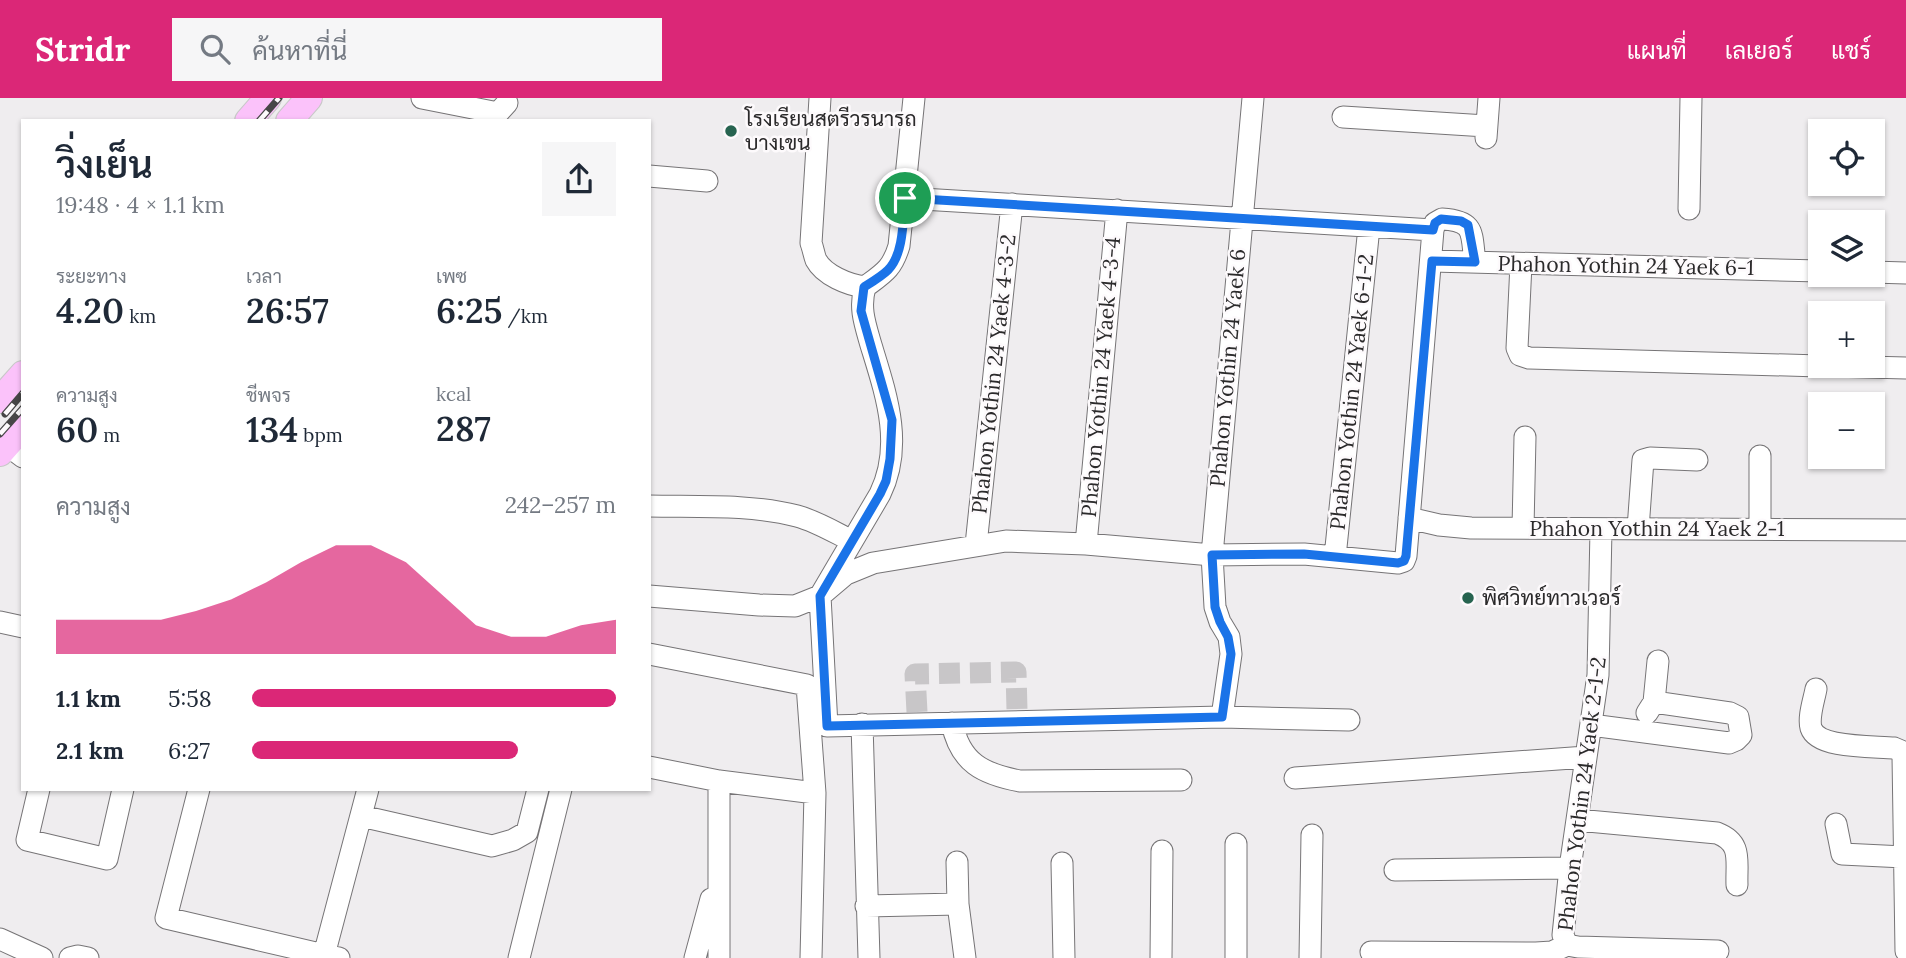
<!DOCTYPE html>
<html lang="th">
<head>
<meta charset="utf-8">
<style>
  body { margin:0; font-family:Lora,Sarabun,serif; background:#f6f6f7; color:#1f2937; height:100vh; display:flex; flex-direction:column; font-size:26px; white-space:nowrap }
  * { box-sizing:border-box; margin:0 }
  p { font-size:23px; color:#747a83 }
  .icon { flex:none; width:38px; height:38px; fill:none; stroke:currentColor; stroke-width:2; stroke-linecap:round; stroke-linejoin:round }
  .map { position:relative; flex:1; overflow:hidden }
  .sheet { position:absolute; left:21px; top:21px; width:630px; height:672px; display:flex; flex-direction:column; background:#fff; border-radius:0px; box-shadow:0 2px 5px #0004 }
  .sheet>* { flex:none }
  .tools { position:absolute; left:1808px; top:21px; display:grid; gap:14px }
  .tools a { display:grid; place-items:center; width:77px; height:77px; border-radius:0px; background:#fff; box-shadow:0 2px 5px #0004; font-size:35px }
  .pin { position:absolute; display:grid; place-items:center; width:60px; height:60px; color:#fff; margin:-30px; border:4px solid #fff; border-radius:50%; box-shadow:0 2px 7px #0007 }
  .round { display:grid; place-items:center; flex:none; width:74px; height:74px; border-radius:0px; background:#f6f6f7 }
  .overview { display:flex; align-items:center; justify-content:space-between; height:119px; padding:0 35px }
  h1 { font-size:38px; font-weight:600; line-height:52px }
  .metrics { display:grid; grid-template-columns:repeat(3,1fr); gap:10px; height:119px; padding:7px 35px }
  .metrics div { display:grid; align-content:center }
  .metrics b { font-size:35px; font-weight:600 }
  .metrics small { font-size:19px; font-weight:400 }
  .metrics p { font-size:19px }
  .chart { height:196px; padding:14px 35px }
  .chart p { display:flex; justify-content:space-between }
  .chart svg { width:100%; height:126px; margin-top:7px; fill:#db2777; opacity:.7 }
  ul { padding:0 35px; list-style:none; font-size:23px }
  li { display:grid; grid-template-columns:112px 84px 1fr; align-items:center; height:52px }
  li i { height:18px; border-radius:9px; background:#db2777 }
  header { display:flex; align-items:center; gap:42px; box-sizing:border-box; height:98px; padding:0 35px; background:#db2777; color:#fff }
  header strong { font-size:33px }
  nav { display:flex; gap:38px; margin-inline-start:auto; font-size:24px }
  .search { width:490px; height:63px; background:#f6f6f7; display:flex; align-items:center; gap:18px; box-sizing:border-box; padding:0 24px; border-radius:0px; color:#747a83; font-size:26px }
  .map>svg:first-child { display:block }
</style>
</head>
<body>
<header>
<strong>Stridr</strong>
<div class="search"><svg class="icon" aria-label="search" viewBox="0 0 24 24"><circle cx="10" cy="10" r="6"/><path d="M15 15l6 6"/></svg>ค้นหาที่นี่</div>
<nav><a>แผนที่</a><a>เลเยอร์</a><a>แชร์</a></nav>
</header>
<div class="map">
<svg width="1906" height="860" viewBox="0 0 1906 860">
  <rect width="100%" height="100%" fill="#efedef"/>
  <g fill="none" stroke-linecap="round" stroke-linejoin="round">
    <path stroke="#c8c6c8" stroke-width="21" stroke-dasharray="21 10" stroke-linecap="butt" d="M917 614 915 576 1016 574 1017 612"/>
    <g stroke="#767476" stroke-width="23">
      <path id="minor" d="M422 0 498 15 507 5
        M820 0 811 145C813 150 814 157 816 162 824 177 848 187 865 189
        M1343 19 1486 28
        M1486 40 1489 0
        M649 78 707 83
        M1689 111 1691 0
        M1433 132 1435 125 1442 121C1476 123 1471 135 1475 164
        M1432 163 1820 173
        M1521 166 1517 250 1520 257 1529 260 1820 268
        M1872 174 1906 175
        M865 189C859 210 865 226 871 247 886 296 904 347 880 396L820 498 827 628 1222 619 1349 622
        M865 189C884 175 892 171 899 148L914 0
        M1830 268 1906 270
        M7 347 23 359
        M649 408C698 409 750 406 797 418 816 423 834 434 852 443
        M1409 420 1439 427 1471 430 1906 432
        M1523 430 1525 339
        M1638 431 1643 362 1650 360 1697 362
        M1760 431V358
        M1086 446 1117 112
        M976 447 1012 106
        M1335 459 1369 129
        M649 498 759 507 795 508 820 498 846 476 873 465 1006 443 1086 446 1212 457 1304 456 1398 465 1404 463 1406 458 1433 132 905 100
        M0 524 23 529
        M649 556 807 587 815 695 811 860
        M1816 591C1814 602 1808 619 1811 630 1818 651 1874 648 1894 650L1901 653 1903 658 1906 853
        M1647 615 1654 604 1658 563
        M1222 619 1231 556 1229 539 1220 524 1215 509 1212 457 1253 0
        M952 625C960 665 983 676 1020 683L1181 682
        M862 626 869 860
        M1591 627 1729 645 1736 642 1741 637 1738 619 1730 615 1654 604
        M649 669 719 683 815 695
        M1295 680 1586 659
        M719 683V860
        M39 691 27 742 107 761 123 691
        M199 691 166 820 324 857
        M361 718 492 748 513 742 527 734 538 691
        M1577 722 1717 735C1743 745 1736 763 1737 787
        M1836 726 1842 756 1904 759
        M957 764 958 806 965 860
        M1062 765 1064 860
        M1395 772 1570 770
        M866 808 958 806
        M0 841 42 860
        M1567 847 1563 837 1570 770 1598 577 1601 431
        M1567 847 1578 849 1718 853
        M1371 854 1536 855 1552 854 1567 847
        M70 860 78 858 88 860
        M339 860 324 857 368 691
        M519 860 561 691
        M695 860 711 801
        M1161 860 1162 753
        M1236 860V746
        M1310 860 1312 737"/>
    </g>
    <g stroke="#c8c8c8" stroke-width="28">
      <path id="major" d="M248 23 268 0
        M289 23 309 0
        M0 302 23 276
        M0 355 23 329"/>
    </g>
    <use href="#minor" stroke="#fff" stroke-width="21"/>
    <use href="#major" stroke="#fbc2fa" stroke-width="26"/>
    <g stroke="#474647" stroke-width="7">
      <path id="rail" d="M259 23 279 0
        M5 316 23 295
        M0 336 23 310"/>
    </g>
    <use href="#rail" stroke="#fdfafc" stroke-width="4.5" stroke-dasharray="13" stroke-linecap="butt"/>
  </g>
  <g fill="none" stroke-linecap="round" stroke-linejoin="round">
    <g stroke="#fff" stroke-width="14">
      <path id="route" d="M905 100 1433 132 1435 125 1441 121 1461 123 1468 127 1475 164 1432 163 1406 458 1404 463 1398 465 1304 456 1212 457 1215 509 1220 524 1228 539 1231 556 1222 619 827 628 820 498 880 396 886 383 890 361 892 322 861 213 864 189C872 184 882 178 888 172 904 156 903 121 905 100Z"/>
    </g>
    <use href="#route" stroke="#1a73e8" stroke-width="9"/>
  </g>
  <g fill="#276450" stroke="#fdfafc" stroke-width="2.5">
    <circle cx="731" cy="33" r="7"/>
    <circle cx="1468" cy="500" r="7"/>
  </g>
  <g text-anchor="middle" stroke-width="5" stroke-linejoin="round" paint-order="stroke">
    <g font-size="21" fill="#2b2a2b" stroke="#fdfafc" text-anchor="start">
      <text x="745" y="28">โรงเรียนสตรีวรนารถ<tspan x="745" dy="24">บางเขน</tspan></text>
      <text x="1482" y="507">พิศวิทย์ทาวเวอร์</text>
    </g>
    <g font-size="21" fill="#2b2a2b" stroke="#fdfafc">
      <text transform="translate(1626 168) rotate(1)" y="7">Phahon Yothin 24 Yaek 6-1</text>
      <text transform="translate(1228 270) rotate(-85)" y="7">Phahon Yothin 24 Yaek 6</text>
      <text transform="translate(994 276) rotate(-84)" y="7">Phahon Yothin 24 Yaek 4-3-2</text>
      <text transform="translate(1101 279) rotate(-85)" y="7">Phahon Yothin 24 Yaek 4-3-4</text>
      <text transform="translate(1352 294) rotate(-84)" y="7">Phahon Yothin 24 Yaek 6-1-2</text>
      <text x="1657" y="438">Phahon Yothin 24 Yaek 2-1</text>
      <text transform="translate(1582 696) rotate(-83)" y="7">Phahon Yothin 24 Yaek 2-1-2</text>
    </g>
  </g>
</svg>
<div class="tools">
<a><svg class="icon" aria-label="locate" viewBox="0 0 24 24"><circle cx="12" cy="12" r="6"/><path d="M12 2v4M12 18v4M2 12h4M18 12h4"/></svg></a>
<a><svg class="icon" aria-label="layers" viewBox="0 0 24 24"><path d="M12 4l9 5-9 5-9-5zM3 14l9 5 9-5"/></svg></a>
<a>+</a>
<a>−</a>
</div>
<div class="pin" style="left:905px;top:100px;background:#1e9e55"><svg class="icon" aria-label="arrive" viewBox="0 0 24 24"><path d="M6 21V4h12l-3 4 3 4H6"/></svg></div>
<section class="sheet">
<div class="overview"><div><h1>วิ่งเย็น</h1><p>19:48 · 4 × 1.1 km</p></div><a class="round"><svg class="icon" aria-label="share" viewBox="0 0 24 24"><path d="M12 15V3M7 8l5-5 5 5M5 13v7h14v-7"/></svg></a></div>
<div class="metrics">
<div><p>ระยะทาง</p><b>4.20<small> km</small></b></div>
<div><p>เวลา</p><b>26:57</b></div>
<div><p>เพซ</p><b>6:25<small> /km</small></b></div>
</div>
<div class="metrics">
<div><p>ความสูง</p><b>60<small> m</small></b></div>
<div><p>ชีพจร</p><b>134<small> bpm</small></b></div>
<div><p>kcal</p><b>287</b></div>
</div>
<div class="chart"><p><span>ความสูง</span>242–257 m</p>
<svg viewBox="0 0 160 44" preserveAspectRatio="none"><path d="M0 44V32L10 32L20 32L30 32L40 29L50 25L60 19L70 12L80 6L90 6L100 12L110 23L120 34L130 38L140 38L150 34L160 32V44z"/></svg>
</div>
<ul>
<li><b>1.1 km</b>5:58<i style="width:100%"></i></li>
<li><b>2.1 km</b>6:27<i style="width:73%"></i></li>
</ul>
</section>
</div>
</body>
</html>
